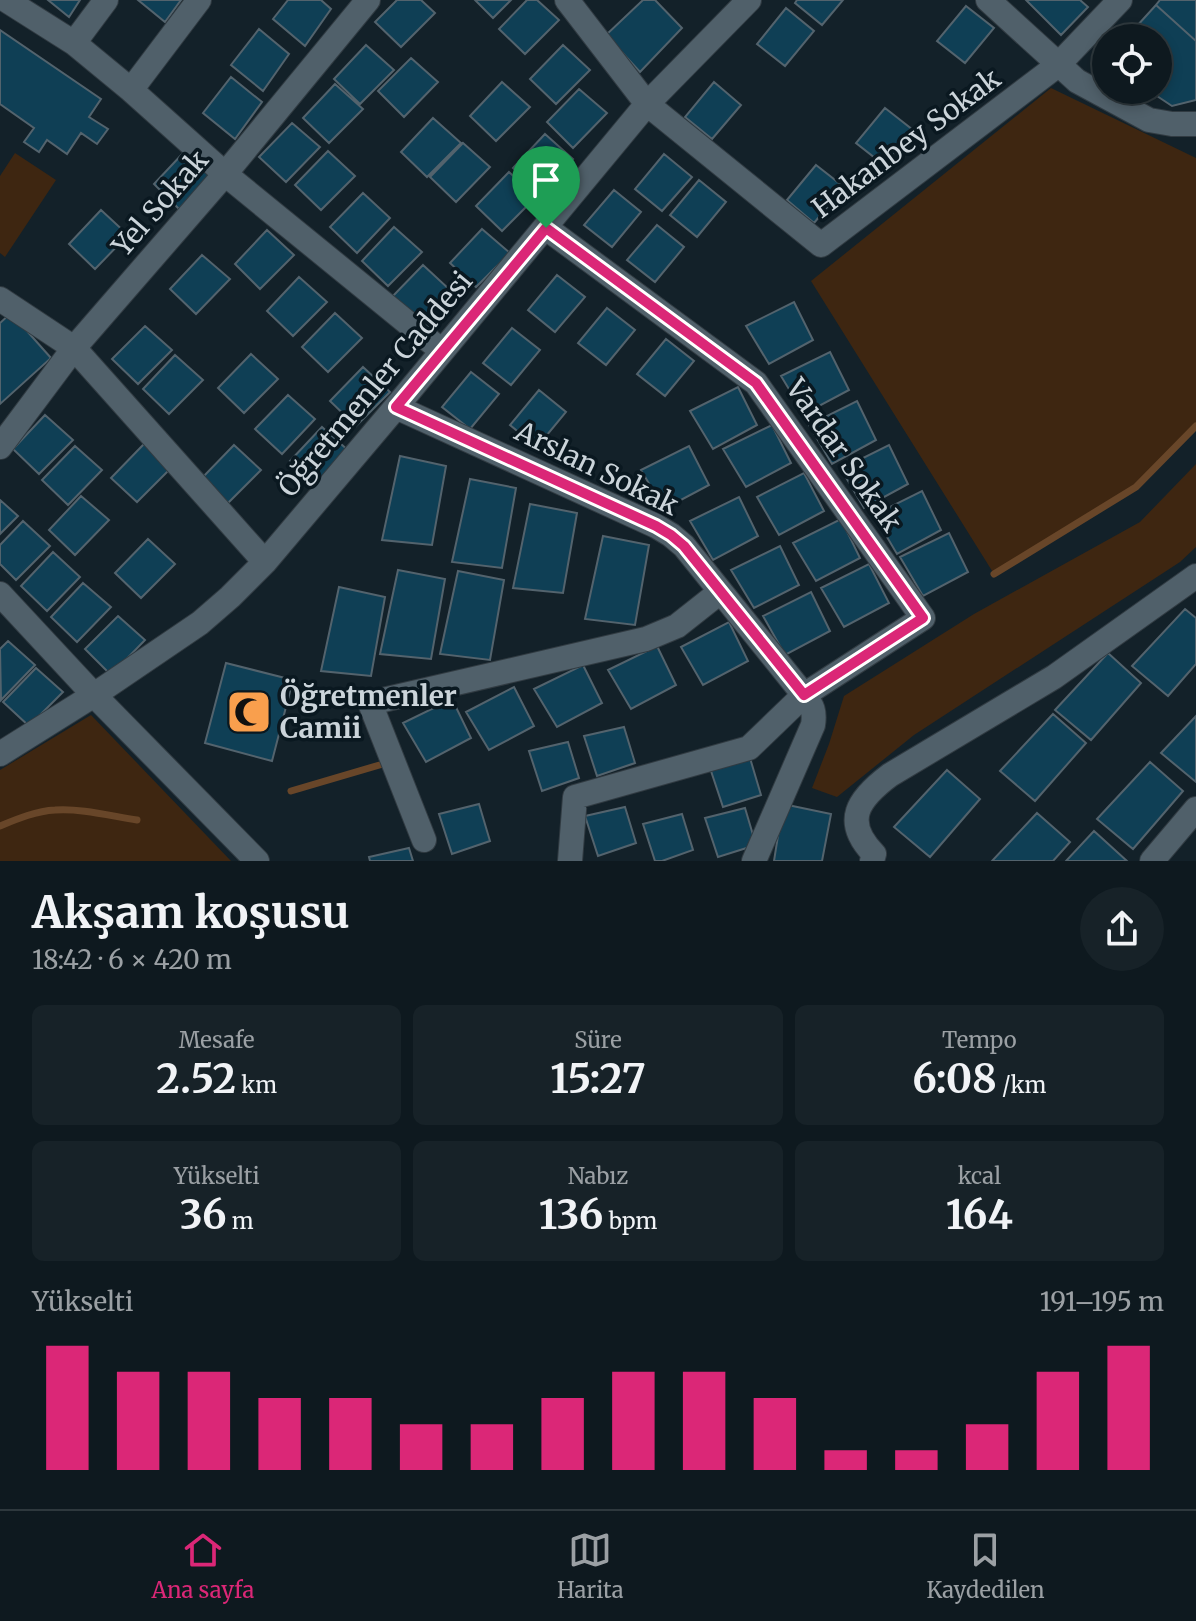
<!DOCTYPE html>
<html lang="tr">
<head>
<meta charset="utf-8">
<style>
  body { margin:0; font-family:Merriweather,serif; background:#172228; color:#f1f3f6; height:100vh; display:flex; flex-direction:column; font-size:30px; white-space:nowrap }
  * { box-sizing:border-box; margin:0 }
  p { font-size:26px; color:#9ba0a4 }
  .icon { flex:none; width:44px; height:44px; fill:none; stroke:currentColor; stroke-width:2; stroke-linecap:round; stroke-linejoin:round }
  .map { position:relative; height:861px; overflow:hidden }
  .sheet { display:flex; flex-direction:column; background:#0e191f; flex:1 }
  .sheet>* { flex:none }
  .tools { position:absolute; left:1092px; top:24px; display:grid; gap:16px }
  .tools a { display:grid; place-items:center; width:80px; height:80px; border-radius:50%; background:#0e191f; box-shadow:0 4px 12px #0003,0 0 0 2px #2e383d; font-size:40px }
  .pin { position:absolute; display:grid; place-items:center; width:68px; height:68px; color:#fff; margin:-82px -34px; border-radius:50% 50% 50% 0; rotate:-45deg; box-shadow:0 0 8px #0007 }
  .pin .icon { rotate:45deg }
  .round { display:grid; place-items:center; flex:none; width:84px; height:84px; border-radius:42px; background:#172228 }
  .summary { display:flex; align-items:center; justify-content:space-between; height:136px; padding:0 32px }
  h1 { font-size:44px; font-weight:700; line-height:60px }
  .metrics { display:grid; grid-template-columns:repeat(3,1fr); gap:12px; height:136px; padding:8px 32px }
  .metrics div { display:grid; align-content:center; border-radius:12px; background:#172228; text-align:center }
  .metrics b { font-size:40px; font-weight:700 }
  .metrics small { font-size:22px; font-weight:400 }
  .metrics p { font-size:22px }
  .chart { height:224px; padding:16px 32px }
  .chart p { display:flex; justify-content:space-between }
  .chart svg { width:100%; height:144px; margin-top:8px; stroke:#db2777; stroke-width:6 }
  .dock { display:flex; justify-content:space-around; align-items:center; height:112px; border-top:2px solid #2e383d; background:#0e191f; font-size:22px; color:#9ba0a4 }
  .dock a { display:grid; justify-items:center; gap:4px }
  .dock .active { color:#db2777 }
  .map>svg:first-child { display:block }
</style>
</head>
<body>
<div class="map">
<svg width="1196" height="861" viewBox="0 0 1196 861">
  <rect width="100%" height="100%" fill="#132129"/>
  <path fill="#3e2611" d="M1051 88 1196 158V426L1136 487 994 574 811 281Z
    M15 153 56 180 5 257 0 253V176Z
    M1196 464V547L1180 562 914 735 837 797 812 788 829 744 844 696 974 614 1140 522Z
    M91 715 231 861H0V770Z"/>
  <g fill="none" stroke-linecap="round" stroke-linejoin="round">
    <path stroke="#684629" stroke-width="7" d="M994 574 1136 487 1196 426
      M291 791 383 764
      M0 826C17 819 36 811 55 810 80 808 111 816 137 820"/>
  </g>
  <path fill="#0f3f55" stroke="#53636d" stroke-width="2" d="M48 0H80L69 17Z
    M138 0H181L165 22Z
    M288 0H321L331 9 305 46 273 19Z
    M397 0H421L435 13 401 47 375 22Z
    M475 0H511L493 18Z
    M527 0H537L559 20 525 54 499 29Z
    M643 0H655L682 28 640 72 606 35Z
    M797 0H843L822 25 795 3Z
    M1026 0H1080L1088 7 1061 35Z
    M1160 0H1196V41L1156 5Z
    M1156 5 1196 41V100L1172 106 1148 90H1158V38H1126Z
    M966 6 994 28 965 63 937 41Z
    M786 8 814 31 785 66 757 44Z
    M259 29 289 54 263 91 231 65Z
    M0 30 101 99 89 117 108 129 97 144 81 133 67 154 47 140 39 152 24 142 34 128 0 104Z
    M366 45 394 70 360 104 334 79Z
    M563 45 590 70 556 104 530 79Z
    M411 58 438 82 404 117 378 91Z
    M231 77 262 102 235 139 203 113Z
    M502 82 530 107 496 141 470 116Z
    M714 82 741 105 712 139 685 117Z
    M335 84 363 109 329 143 303 118Z
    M579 89 607 113 573 148 547 122Z
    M885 108 913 130 884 165 856 143Z
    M433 118 461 143 427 177 401 152Z
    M292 123 320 147 286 182 259 157Z
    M545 134 573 159 539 193 513 168Z
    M463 143 490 167 456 202 430 177Z
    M186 150 213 175 179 209 154 184Z
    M328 151 355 176 321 210 295 185Z
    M664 154 692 177 662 211 635 189Z
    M816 165 844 187 814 223 787 200Z
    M509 172 536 197 502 231 476 206Z
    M699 180 726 202 697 237 670 215Z
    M614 190 641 212 612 247 584 225Z
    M363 193 390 218 357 253 330 227Z
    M101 210 128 235 95 269 69 244Z
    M657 225 684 247 655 282 627 260Z
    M394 227 422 252 388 286 362 261Z
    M482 229 510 253 476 287 450 263Z
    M267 230 294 255 260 289 235 264Z
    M202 255 230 279 196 314 170 289Z
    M423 265 450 290 416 324 390 299Z
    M557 275 585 297 555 332 528 310Z
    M299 277 327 302 293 336 267 311Z
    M794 302 813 340 769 364 746 326Z
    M607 308 635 330 606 365 578 343Z
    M11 313 51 358 0 404V323Z
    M335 313 362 338 328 372 302 347Z
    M145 326 172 350 138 384 112 359Z
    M512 328 540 350 511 385 483 363Z
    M666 339 694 361 665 396 637 374Z
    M830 352 849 390 804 414 781 376Z
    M251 354 278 379 244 413 218 388Z
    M175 355 203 380 169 414 143 389Z
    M363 367 390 392 356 426 330 401Z
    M471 372 499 394 470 429 442 407Z
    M738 387 757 425 713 449 690 411Z
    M539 390 566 412 537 447 510 425Z
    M288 395 315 419 282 454 255 429Z
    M857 401 876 440 832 464 809 425Z
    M45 415 73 440 39 474 13 449Z
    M772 425 791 463 746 487 723 449Z
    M322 427 350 452 316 486 290 461Z
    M144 444 171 468 137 502 111 478Z
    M234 445 261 470 227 504 201 479Z
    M889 445 908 484 864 508 841 469Z
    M75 446 102 470 68 505 42 480Z
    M689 446 709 485 664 509 641 470Z
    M400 456 446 466 432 545 382 540Z
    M804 473 824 511 779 535 757 497Z
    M470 479 516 488 502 568 452 562Z
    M922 491 941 530 897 554 874 515Z
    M81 496 109 520 75 555 49 530Z
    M739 497 758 536 713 560 690 521Z
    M0 500 18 516 0 534Z
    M530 504 577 513 563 593 513 588Z
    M841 519 860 558 816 581 793 543Z
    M23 521 50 546 16 580 0 564V545Z
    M949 533 968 572 923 596 900 557Z
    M603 536 649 545 635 625 585 619Z
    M148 539 175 564 141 598 115 573Z
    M780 546 799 585 754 608 731 570Z
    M53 552 80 577 47 611 21 586Z
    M869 564 889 603 844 627 821 588Z
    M398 570 445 579 431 659 380 654Z
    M458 571 504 580 490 660 440 654Z
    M83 583 111 607 77 642 51 617Z
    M339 587 385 597 371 676 321 671Z
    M811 592 830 631 785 655 763 616Z
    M1185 609 1196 618V664L1168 696 1132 666Z
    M118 616 145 640 111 675 85 649Z
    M729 622 748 661 703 685 681 647Z
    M8 641 35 665 1 700 0 649Z
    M657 646 676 685 631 709 608 670Z
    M1108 653 1141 683 1091 740 1055 710Z
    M226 663 293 680 272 761 205 743Z
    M583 665 602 703 557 727 534 689Z
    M36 668 63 692 29 726 3 702Z
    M514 687 534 726 489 750 466 712Z
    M452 699 471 738 426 762 403 723Z
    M1053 714 1086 743 1035 801 1000 771Z
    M1196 716V782L1161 753Z
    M624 727 635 763 597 776 584 736Z
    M568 742 579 778 542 791 529 751Z
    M750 758 761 795 723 807 710 768Z
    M1150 762 1183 791 1133 849 1097 819Z
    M947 770 980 799 930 857 894 827Z
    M479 804 490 841 452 854 439 814Z
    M783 804 831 814 822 861H774Z
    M625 807 636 843 598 856 585 816Z
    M745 808 756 845 718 857 705 818Z
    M1037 813 1070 842 1053 861H992Z
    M682 814 693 850 662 861H655L643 824Z
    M1094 831 1127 861H1066Z
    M409 848 413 861H370L369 857Z"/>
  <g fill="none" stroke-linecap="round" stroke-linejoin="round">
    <g stroke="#313b42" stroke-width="26">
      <path id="minor" d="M6 0 74 43 131 90 225 174 442 351
        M567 0 647 104 821 245 1058 65 1120 0
        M988 0 1077 81 1149 120 1172 124H1196
        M74 43 106 0
        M131 90 199 0
        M0 299 74 348 265 562
        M396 407 656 526 671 535 684 546 804 695 923 618 756 383 546 228
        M0 447 74 348 225 174 368 0
        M0 594 94 695 257 861
        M0 754 94 695 200 623 230 597 265 562 396 407 647 104 749 0
        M424 840 370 703 646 639 677 626 720 592
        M570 861 575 797 749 748 804 695C813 706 815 712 813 725L754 861
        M872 861 874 854C842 821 858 799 890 775L1054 677 1196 576
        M1152 861 1196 809"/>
    </g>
    <use href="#minor" stroke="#50606a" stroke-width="24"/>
  </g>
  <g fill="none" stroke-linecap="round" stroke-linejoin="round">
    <g stroke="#fff" stroke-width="16">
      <path id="route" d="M546 228 756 383 923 618 804 695 684 546 671 535 656 526 396 407Z"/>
    </g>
    <use href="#route" stroke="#db2777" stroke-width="10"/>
  </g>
  <defs>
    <g id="mosque-square" transform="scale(2.3)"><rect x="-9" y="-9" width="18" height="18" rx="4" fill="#f99f4d" stroke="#0a1820"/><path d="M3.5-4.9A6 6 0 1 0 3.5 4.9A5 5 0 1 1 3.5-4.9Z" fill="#111"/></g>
  </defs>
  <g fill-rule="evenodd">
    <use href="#mosque-square" x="249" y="712"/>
  </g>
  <g text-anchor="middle" stroke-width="7" stroke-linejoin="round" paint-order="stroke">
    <g font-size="28" fill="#cbd4da" stroke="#0a1820">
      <text transform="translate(906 143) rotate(-37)" y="10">Hakanbey Sokak</text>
      <text transform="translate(160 203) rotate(-49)" y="10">Yel Sokak</text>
      <text transform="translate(375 384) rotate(-50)" y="10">Öğretmenler Caddesi</text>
      <text transform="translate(844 455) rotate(55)" y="10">Vardar Sokak</text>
      <text transform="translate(597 468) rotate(26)" y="10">Arslan Sokak</text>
    </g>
    <g font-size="28" font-weight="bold" fill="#cbd4da" stroke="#0a1820" text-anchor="start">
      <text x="280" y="706">Öğretmenler<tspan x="280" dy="32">Camii</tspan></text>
    </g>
  </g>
</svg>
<div class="tools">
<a><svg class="icon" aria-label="locate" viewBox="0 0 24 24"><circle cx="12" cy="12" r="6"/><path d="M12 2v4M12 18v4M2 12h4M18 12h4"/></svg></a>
</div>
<div class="pin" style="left:546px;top:228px;background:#1e9e55"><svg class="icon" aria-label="arrive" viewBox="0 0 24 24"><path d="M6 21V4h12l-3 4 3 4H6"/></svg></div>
</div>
<section class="sheet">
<div class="summary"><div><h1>Akşam koşusu</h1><p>18:42 · 6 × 420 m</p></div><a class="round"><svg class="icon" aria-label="share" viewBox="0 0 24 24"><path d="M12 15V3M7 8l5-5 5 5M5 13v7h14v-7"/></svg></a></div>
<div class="metrics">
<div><p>Mesafe</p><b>2.52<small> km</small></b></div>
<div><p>Süre</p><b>15:27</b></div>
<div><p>Tempo</p><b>6:08<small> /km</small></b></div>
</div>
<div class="metrics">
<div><p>Yükselti</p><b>36<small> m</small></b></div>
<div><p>Nabız</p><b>136<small> bpm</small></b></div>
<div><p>kcal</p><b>164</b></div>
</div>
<div class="chart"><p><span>Yükselti</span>191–195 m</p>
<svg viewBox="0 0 160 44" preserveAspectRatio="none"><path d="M5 44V6M15 44V14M25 44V14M35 44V22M45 44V22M55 44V30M65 44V30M75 44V22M85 44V14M95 44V14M105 44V22M115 44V38M125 44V38M135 44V30M145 44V14M155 44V6"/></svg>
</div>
</section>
<nav class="dock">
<a class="active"><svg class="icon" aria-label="home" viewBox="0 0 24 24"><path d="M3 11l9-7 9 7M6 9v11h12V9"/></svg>Ana sayfa</a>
<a><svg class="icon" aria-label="map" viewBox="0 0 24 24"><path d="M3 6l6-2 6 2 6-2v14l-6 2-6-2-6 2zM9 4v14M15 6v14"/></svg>Harita</a>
<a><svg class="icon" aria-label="saved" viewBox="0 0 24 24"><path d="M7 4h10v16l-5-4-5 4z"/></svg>Kaydedilen</a>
</nav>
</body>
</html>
